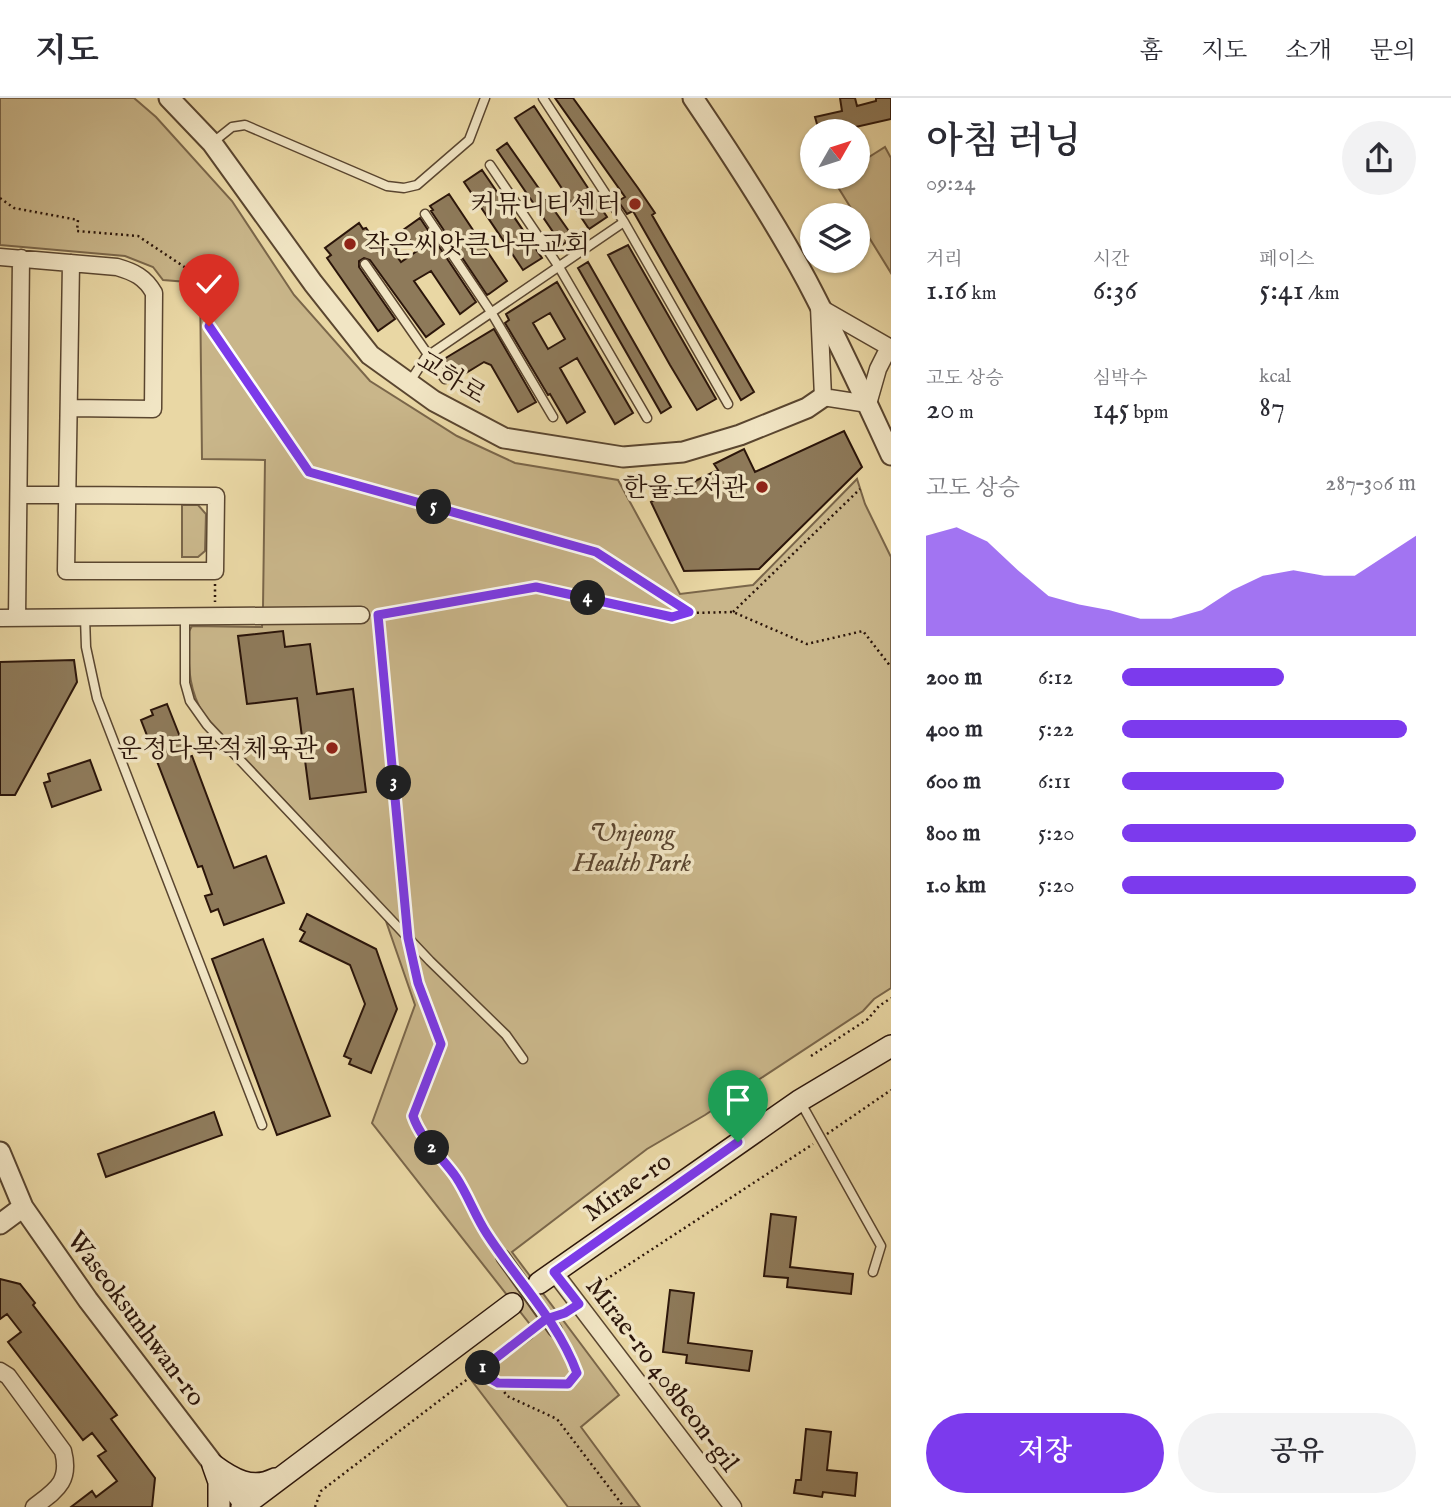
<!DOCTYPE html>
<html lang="ko">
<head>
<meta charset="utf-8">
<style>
  body { margin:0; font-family:"IM FELL English","Noto Serif KR",serif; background:#f2f2f3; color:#2b2b33; height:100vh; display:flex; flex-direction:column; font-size:26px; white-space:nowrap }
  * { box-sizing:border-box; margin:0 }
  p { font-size:23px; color:#7c7c81 }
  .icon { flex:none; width:38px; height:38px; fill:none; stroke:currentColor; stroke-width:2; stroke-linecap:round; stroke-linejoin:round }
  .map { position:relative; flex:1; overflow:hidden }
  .sheet { display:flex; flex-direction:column; background:#fff; width:560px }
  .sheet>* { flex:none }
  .needle { width:46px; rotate:51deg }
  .tools { position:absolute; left:800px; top:21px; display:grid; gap:14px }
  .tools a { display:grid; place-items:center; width:70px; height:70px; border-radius:50%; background:#fff; box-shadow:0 2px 5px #0004; font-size:35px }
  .pin { position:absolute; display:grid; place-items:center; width:60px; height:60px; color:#fff; margin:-72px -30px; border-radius:50% 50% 50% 0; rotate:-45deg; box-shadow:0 0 7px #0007 }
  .pin .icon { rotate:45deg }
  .km { position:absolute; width:35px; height:35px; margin:-18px; border-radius:50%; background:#222; color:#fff; font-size:19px; line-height:35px; text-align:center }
  .round { display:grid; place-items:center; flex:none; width:74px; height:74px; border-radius:37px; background:#f2f2f3 }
  .head { display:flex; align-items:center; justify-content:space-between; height:119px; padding:0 35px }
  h1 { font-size:38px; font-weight:600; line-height:52px }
  .stats { display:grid; grid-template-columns:repeat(3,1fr); gap:10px; height:119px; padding:7px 35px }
  .stats div { display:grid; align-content:center }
  .stats b { font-size:30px; font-weight:600 }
  .stats small { font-size:19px; font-weight:400 }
  .stats p { font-size:19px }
  .chart { height:196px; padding:14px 35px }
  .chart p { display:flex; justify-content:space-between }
  .chart svg { width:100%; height:126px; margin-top:7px; fill:#7c3aed; opacity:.7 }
  .action { display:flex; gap:14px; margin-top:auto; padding:14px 35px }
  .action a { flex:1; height:80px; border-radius:42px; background:#7c3aed; color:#fff; font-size:28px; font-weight:600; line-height:80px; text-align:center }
  .action a+a { background:#f2f2f3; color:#2b2b33 }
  ul { padding:0 35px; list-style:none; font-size:23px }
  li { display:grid; grid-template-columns:112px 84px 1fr; align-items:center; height:52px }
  li i { height:18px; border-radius:9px; background:#7c3aed }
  header { display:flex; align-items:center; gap:42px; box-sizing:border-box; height:98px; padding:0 35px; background:#fff; border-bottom:2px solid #e1e1e2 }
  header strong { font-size:33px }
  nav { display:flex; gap:38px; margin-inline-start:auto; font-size:24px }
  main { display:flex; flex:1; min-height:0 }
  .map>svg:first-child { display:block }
</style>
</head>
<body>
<header>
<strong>지도</strong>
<nav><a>홈</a><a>지도</a><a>소개</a><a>문의</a></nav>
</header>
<main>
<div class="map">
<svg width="891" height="1409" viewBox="0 0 891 1409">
  <rect width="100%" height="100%" fill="#e9d7a4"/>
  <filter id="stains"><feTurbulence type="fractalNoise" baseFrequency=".00286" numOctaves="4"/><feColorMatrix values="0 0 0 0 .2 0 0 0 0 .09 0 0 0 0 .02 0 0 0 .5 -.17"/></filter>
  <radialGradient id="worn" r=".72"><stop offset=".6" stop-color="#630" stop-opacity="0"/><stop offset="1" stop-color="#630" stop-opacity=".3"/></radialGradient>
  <path fill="#c9b68a" stroke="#7a664a" stroke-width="2" d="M0 0H134L156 19 232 103 294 197 370 283 457 338 515 365 618 382 680 496 753 487 857 381 865 406 891 459V890L874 901 863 913 705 1017 647 1051 512 1154 619 1297 581 1329 640 1409H568L472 1283 532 1240 536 1234 372 1025 415 907 379 803 204 617C187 590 189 565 188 535L192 528 262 529 263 509 265 362 202 361 200 185 163 182 153 169 125 158 0 147Z
    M885 49 891 60V175L833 81 858 79V66Z
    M182 407H198L206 416 205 453 198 459H182Z"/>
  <path fill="#8e7a5a" stroke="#2b150a" stroke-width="2" fill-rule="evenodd" d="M555 0H573L638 90 655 115 652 117 754 294 741 302 633 113 627 116 618 103 625 99Z
    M840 0H855L857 8 876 3V0H891V21L838 33H819L815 19 842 13Z
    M534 8 607 119 589 131 515 20Z
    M507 45 573 139 562 147 497 52Z
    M482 72 542 160 523 172 464 84Z
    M449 96 507 183 489 196 487 197 431 113 433 112 430 108Z
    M420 120 476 204 460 216 431 173 414 183 444 226 426 239 370 162 364 160 359 163V169L395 221 378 233 327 160 331 157 325 150 359 125 363 131 366 130 379 148 386 143 401 164 417 153 403 132Z
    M628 147 716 301 697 312 670 267 608 157Z
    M588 164 671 309 661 315 578 170Z
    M557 184 633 315 615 326 577 260 560 270 585 314 567 325 550 296 548 297 505 225 509 222 506 216ZM550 215 565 241 548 251 533 225Z
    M494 231 536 304 518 314 491 267 484 264 456 281 444 261Z
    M844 333 862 369 759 471 684 473 651 404 718 372 714 366 744 351 755 374Z
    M283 533 285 549 310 546 317 596 353 591 366 694 310 701 297 600 247 606 238 538Z
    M74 562 77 584 15 697H0V564Z
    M167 606 188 659 192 658 234 770 266 758 284 805 224 827 218 811 211 814 205 798 212 796 202 768 198 769 141 622 153 617 151 612Z
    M90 662 101 692 52 709 44 685 50 683 48 676Z
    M307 816 376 851 397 911 371 975 349 966 351 961 344 958 365 906 350 867 300 843 305 834 300 831Z
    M263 841 330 1018 277 1037 212 861Z
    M214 1014 222 1037 106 1079 98 1056Z
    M771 1116 796 1119 790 1169 853 1176 851 1196 787 1189 788 1180 764 1178Z
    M0 1181 20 1186 35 1205 33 1207 117 1317 111 1321 155 1380 152 1409H71L92 1393 96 1399 117 1383 98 1358 106 1353 92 1335 83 1342 8 1244 21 1234 7 1216 0 1221Z
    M670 1192 694 1195 688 1245 752 1253 749 1273 686 1265 687 1257 663 1254Z
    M806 1331 831 1334 827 1372 857 1375 855 1398 823 1394 822 1399 794 1395 796 1382H801Z"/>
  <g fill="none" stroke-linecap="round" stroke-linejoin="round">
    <g stroke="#5a4630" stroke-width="11">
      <path id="service" d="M543 0 624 124 728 306
        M212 45 232 29 245 27 387 88 404 90 417 87 469 42 485 0
        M490 67 559 169 647 320
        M425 116 491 214 553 319
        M365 166 445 281
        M409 285 426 259 624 124
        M185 518V585L190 603 207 627 430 863 506 937 523 961
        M85 519 86 549 97 600 262 1027
        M801 1005 881 1148 873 1174"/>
    </g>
    <g stroke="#5a4630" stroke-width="16">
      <path id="pedestrian" d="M503 1159 555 1232"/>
    </g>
    <g stroke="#5a4630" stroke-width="19">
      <path id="minor" d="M0 159 117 169C134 174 145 179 154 195L153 311 69 310
        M819 209 889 249 878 271 868 306 823 299Z
        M19 397H67L216 398 215 473H66L71 165
        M0 520 361 517
        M17 520 21 160
        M554 1174 733 1409
        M0 1273 8 1278 63 1353C71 1384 56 1392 34 1409"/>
    </g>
    <g stroke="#5a4630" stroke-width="23">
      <path id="tertiary" d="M169 0 212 45 313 185 370 257 434 303 504 340 623 359 683 354 740 337 807 310 823 299
        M693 0C733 59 773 120 807 183 837 240 864 298 891 357
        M0 1054 23 1109 88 1202 246 1409
        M0 1126 23 1109"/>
    </g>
    <g stroke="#2b150a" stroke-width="24">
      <path id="secondary" d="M539 1185 799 1003 891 948
        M213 1367C232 1381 252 1393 275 1381
        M213 1367 219 1384V1409
        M242 1409 512 1206"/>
    </g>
    <path stroke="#2b150a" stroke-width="2.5" stroke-dasharray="2 3.5" stroke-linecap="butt" d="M0 100 14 110 78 122 77 133 138 138 210 186 209 228 309 374 596 454 689 515
      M215 486V504
      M733 514 860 391
      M407 823 378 517 536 489 672 519 689 515 733 514 807 546 863 533 891 569
      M412 861 418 885 441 946 413 1019C421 1043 443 1059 456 1080 471 1103 481 1128 497 1150
      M811 958 868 921 879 908 891 900
      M827 1036 891 992
      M590 1197 602 1184 813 1046
      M479 1274 498 1285 507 1298 557 1321 624 1409
      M498 1285 568 1286 577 1275 571 1258 560 1241
      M315 1409 321 1393 537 1228"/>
    <use href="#service" stroke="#f1e5c4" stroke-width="8"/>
    <use href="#pedestrian" stroke="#f1e5c4" stroke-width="12"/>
    <use href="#minor" stroke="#f1e5c4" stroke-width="16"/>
    <use href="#tertiary" stroke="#f1e5c4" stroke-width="19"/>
    <use href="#secondary" stroke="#f1e5c4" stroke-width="21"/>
  </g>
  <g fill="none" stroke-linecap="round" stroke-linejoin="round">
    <g stroke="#fff" stroke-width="14">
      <path id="route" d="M209 228 309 374 596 454 689 514 672 519 536 489 378 517 408 840 418 885 441 946 413 1018C421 1042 442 1059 456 1079 468 1097 475 1118 487 1136 516 1181 558 1223 577 1275L568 1286 498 1285 478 1274 546 1221 565 1215 579 1206 554 1174 738 1044"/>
    </g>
    <use href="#route" stroke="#7c3aed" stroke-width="9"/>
  </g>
  <g fill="#8f2418" stroke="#f1e5c4" stroke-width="2.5">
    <circle cx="635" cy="106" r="7"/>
    <circle cx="350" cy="146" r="7"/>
    <circle cx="762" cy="389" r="7"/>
    <circle cx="332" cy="650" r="7"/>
  </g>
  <g text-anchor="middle" stroke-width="7" stroke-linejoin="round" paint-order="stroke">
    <g font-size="26" fill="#2b150a" stroke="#f1e5c4" text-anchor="end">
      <text x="621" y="115">커뮤니티센터</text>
      <text x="364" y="155" text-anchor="start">작은씨앗큰나무교회</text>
      <text x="748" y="398">한울도서관</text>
      <text x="318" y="659">운정다목적체육관</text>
    </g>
    <g font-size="26" fill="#2b150a" stroke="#f1e5c4">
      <text transform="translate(452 279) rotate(32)" y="9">교하로</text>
      <text transform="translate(627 1088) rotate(-35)" y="9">Mirae-ro</text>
      <text transform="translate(137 1220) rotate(53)" y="9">Waseoksunhwan-ro</text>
      <text transform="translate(663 1276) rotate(53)" y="9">Mirae-ro 408beon-gil</text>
    </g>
    <g font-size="26" font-style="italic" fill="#5a4530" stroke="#f1e5c4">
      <text x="632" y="743">Unjeong<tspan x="632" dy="30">Health Park</tspan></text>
    </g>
  </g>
  <rect width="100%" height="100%" filter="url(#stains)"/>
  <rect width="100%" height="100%" fill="url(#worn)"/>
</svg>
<div class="tools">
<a><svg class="needle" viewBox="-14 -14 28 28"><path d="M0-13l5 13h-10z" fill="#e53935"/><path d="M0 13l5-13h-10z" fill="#7c7c81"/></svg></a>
<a><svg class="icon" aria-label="layers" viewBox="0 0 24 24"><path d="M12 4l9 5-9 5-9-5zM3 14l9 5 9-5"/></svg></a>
</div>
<div class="pin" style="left:738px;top:1044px;background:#1e9e55"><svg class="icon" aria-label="arrive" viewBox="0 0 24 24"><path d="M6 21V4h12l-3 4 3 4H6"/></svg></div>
<div class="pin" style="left:209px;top:228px;background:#d93025"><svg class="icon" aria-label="check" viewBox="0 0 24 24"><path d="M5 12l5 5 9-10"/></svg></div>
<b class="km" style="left:483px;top:1270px">1</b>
<b class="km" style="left:432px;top:1050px">2</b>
<b class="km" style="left:394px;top:685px">3</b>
<b class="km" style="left:588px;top:500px">4</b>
<b class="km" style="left:434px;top:409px">5</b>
</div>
<section class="sheet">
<div class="head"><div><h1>아침 러닝</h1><p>09:24</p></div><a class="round"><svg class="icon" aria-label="share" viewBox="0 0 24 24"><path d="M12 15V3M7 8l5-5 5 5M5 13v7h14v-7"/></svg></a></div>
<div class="stats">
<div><p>거리</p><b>1.16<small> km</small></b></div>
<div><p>시간</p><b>6:36</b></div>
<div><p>페이스</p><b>5:41<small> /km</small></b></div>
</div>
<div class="stats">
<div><p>고도 상승</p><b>20<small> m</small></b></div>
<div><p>심박수</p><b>145<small> bpm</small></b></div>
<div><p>kcal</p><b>87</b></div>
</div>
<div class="chart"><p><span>고도 상승</span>287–306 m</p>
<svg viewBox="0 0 160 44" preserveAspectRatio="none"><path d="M0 44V9L10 6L20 11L30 21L40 30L50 33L60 35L70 38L80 38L90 35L100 28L110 23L120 21L130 23L140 23L150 16L160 9V44z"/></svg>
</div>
<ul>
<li><b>200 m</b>6:12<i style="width:55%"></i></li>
<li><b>400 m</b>5:22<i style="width:97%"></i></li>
<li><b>600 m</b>6:11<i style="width:55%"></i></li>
<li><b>800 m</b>5:20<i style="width:100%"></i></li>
<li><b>1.0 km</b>5:20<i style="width:100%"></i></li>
</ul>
<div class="action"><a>저장</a><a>공유</a></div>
</section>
</main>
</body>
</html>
